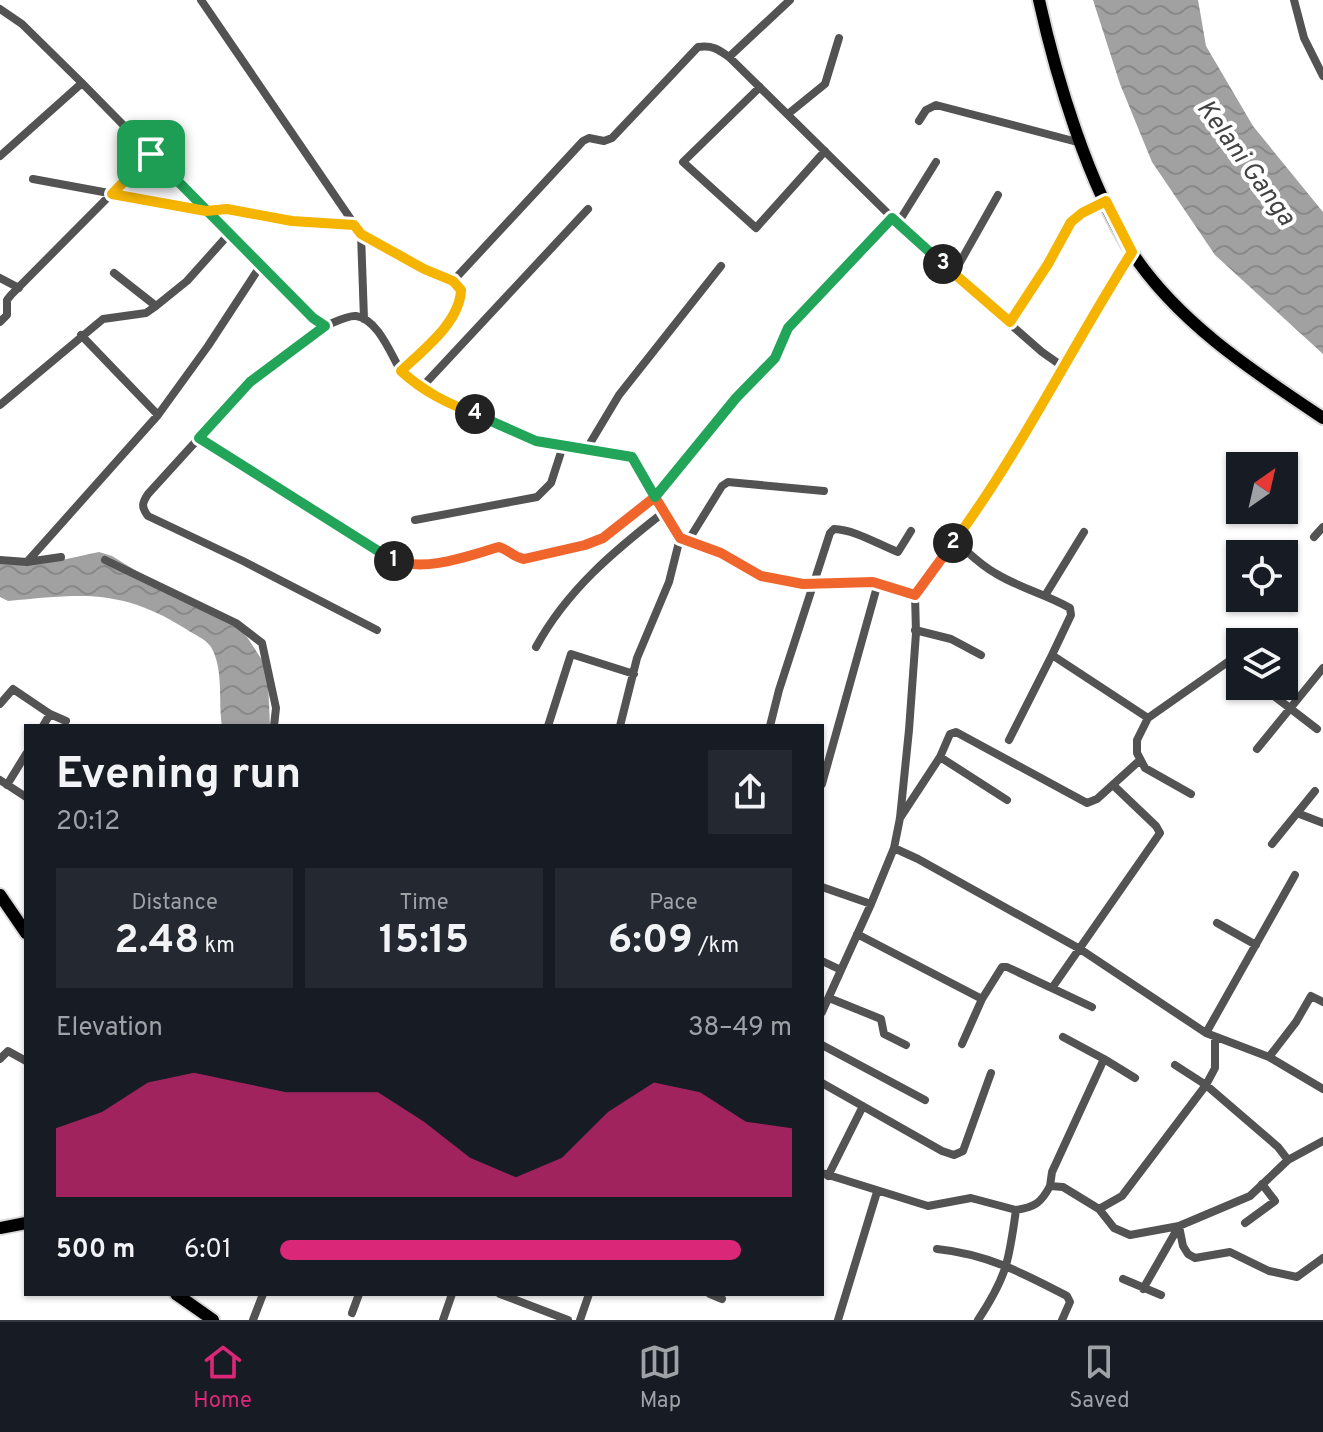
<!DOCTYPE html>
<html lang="en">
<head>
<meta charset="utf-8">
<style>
  body { margin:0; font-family:Overpass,sans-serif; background:#242831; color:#f1f3f6; height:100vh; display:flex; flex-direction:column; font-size:30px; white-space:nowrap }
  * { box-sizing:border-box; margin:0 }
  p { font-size:26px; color:#9ea1a6 }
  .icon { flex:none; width:44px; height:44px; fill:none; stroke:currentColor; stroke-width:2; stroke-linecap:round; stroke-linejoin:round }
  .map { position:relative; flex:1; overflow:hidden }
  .panel { position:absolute; left:24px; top:724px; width:800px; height:572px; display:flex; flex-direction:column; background:#171b24; border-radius:0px; box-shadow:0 2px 6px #0004 }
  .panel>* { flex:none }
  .needle { width:52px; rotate:34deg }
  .tools { position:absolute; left:1226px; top:452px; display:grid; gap:16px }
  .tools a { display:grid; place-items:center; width:72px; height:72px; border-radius:0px; background:#171b24; box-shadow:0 2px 6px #0004; font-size:40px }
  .pin { position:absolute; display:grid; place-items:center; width:68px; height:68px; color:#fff; margin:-34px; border-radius:16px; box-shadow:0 4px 12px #0006 }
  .km { position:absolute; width:40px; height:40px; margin:-20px; border-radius:50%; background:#222; color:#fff; font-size:22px; line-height:40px; text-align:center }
  .round { display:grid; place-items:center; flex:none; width:84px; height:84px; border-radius:0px; background:#242831 }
  .overview { display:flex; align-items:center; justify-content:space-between; height:136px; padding:0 32px }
  h1 { font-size:44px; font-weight:700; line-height:60px }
  .stats { display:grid; grid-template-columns:repeat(3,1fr); gap:12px; height:136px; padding:8px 32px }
  .stats div { display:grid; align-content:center; border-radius:0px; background:#242831; text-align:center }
  .stats b { font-size:40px; font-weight:700 }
  .stats small { font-size:22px; font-weight:400 }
  .stats p { font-size:22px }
  .chart { height:224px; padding:16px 32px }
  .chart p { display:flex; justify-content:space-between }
  .chart svg { width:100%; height:144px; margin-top:8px; fill:#db2777; opacity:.7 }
  ul { padding:0 32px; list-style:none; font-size:26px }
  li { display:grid; grid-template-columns:128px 96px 1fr; align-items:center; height:60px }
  li i { height:20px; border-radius:10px; background:#db2777 }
  .dock { display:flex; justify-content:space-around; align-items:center; height:112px; border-top:2px solid #363941; background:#171b24; font-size:22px; color:#9ea1a6 }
  .dock a { display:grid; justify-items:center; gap:4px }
  .dock .current { color:#db2777 }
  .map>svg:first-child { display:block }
</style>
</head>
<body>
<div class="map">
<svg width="1323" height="1320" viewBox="0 0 1323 1320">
  <defs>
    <pattern id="water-waves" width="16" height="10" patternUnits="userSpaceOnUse" patternTransform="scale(2)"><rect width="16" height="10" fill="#a1a1a1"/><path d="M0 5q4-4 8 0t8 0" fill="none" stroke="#898989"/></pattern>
  </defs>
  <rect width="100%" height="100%" fill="#fff"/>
  <path fill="url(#water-waves)" d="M1093 0H1198L1206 46 1253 126 1323 212V354L1215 255 1152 162 1120 84Z
    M99 552 112 556 193 606 237 627 247 637 262 660 268 681 270 726H222C218 702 224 669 211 647 206 639 193 634 186 629 121 588 81 594 8 601L0 597V561L62 560Z"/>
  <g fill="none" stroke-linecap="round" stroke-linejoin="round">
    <g stroke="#dbdbdb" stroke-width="16">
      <path id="primary" d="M1039 0C1056 77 1088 184 1131 251 1177 322 1254 372 1323 418
        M0 895 26 933
        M0 1228 26 1223
        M176 1294 213 1320"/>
    </g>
    <path stroke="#535353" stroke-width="8" d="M201 0 361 234 424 269 453 281
      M1294 0 1304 38 1323 76
      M0 9 22 24 82 83 313 318 325 326C334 323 347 315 356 316 378 319 391 355 401 371 423 350 460 322 461 290L453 281 583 141 589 138 604 141 612 138 698 47C712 45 718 49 729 57L922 247 1042 352 1062 366
      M729 57 790 0
      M760 87 683 162 756 228 825 151
      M788 114 825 84 839 38
      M919 121 926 110 936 105 1081 143
      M0 156 82 83
      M33 179 206 211 227 209 292 221 354 225
      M898 223 936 162
      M361 234 364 319
      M114 273 156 306
      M954 273 998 195
      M0 278 19 288
      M0 322 7 315V300L11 295 151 154
      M1010 322 1048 264 1071 222 1082 213 1106 201
      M325 326 250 382 148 494C142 503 141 507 148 516L243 561 377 630
      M81 335 158 415
      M421 388 588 209
      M0 405 103 319 146 313 156 306 187 281 229 234
      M199 438 393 561C423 569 446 562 476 554 484 551 494 547 501 548 511 549 514 557 524 559L585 545 603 538 655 497 632 457 536 441 439 399 419 387 401 371
      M586 450 619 395 721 266
      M415 520 537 497 551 483 563 446
      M1314 537 1323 527
      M680 538 721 553 761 576 803 584 873 582 915 595
      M688 541 722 486 728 482 824 491
      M955 541C968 552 980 565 995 573 1019 588 1046 594 1070 608L1071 615 1052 655 1148 718
      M0 560 27 562 61 557
      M105 560 236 623 262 643 276 708 274 726
      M27 562 158 415 208 346 261 265
      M1046 594 1084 532
      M915 630 951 639 981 655
      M536 647C567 590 614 551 664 512
      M1261 686 1317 729
      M0 704 13 689 50 714 66 721
      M43 726 50 714
      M548 726 571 654 634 674
      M620 726 637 658 669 582 680 538 655 497 736 398 775 358 788 328 892 218
      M770 726 779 690 830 533 834 529C856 530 877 544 898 552L911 531
      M1009 740 1052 655
      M1257 749 1323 668
      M940 757 950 734 956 732 1087 803 1097 799 1139 761
      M0 780 26 797
      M822 784 878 583
      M7 785 26 754
      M1191 794 1145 768 1137 753V740L1148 718 1232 659 1240 666
      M1297 813 1323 823
      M900 818 940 757 1007 800
      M1272 844 1315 791
      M894 848 918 859 1080 949 1206 1033 1269 1057 1296 1022 1311 996 1323 1002
      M822 887 871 904
      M1217 923 1256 945
      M857 934 982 999
      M822 961 841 970
      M1052 988 1160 833 1156 826 1113 785
      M829 998 881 1019 884 1034 906 1045
      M822 1012 871 904 894 848 900 818 909 730 916 633 915 595 1007 466 1086 324 1132 252
      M1206 1033 1295 875
      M1063 1037 1104 1059
      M962 1044 982 999 1002 967H1007L1092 1007
      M822 1045 925 1100
      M1269 1057 1323 1089
      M0 1059 8 1051 26 1061
      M1175 1065 1206 1085 1278 1147 1288 1160
      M822 1083 942 1151 954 1155 963 1151 991 1073
      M822 1173 928 1206 971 1198 1016 1210
      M828 1176 863 1106
      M1050 1186 1052 1172 1104 1059 1135 1078
      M1099 1209 1122 1196 1206 1085 1215 1068V1038
      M1245 1223 1275 1201 1262 1184
      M937 1249C987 1254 1023 1273 1067 1296L1070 1302 1062 1320
      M1123 1279 1161 1295
      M1143 1289 1179 1226 1183 1246 1188 1254 1195 1258 1230 1252 1269 1271 1297 1277 1323 1258
      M500 1294 568 1320
      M710 1294 722 1299
      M352 1313 359 1294
      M253 1320 263 1294
      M443 1320 452 1294
      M580 1320 589 1294
      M838 1320 877 1192
      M978 1320C1007 1276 1009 1261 1016 1210 1035 1207 1041 1203 1050 1186L1063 1187 1099 1209 1114 1228 1130 1235 1179 1226 1250 1196 1288 1160 1323 1141"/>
    <use href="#primary" stroke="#000" stroke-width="12"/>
  </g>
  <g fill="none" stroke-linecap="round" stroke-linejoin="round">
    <g stroke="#fff" stroke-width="16">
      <path id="split-1" d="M151 154 313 318 325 326 250 382 199 438 394 561"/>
    </g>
    <g stroke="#fff" stroke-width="16">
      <path id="split-2" d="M394 561C429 571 464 557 499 547 509 550 513 557 524 559L585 545 603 538 655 497 680 538 721 553 761 576 803 584 873 582 915 595 953 543"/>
    </g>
    <g stroke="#fff" stroke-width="16">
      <path id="split-3" d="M943 264 1010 322 1048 264 1071 222 1082 213 1106 201 1132 252C1071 348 1021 451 953 543"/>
    </g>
    <g stroke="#fff" stroke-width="16">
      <path id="split-4" d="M475 414 536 441 632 457 655 497 736 398 775 358 788 328 892 218 943 264"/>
    </g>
    <g stroke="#fff" stroke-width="16">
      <path id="split-5" d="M151 154 112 194 206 211 227 209 292 221 354 225 361 234 424 269 453 281 461 290C460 322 423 350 401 371 424 392 447 403 475 414"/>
    </g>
    <use href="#split-1" stroke="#22a559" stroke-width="10"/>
    <use href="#split-2" stroke="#f0652b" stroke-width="10"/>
    <use href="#split-3" stroke="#f5b400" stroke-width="10"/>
    <use href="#split-4" stroke="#22a559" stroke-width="10"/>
    <use href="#split-5" stroke="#f5b400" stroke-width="10"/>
  </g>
  <g text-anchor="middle" stroke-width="8" stroke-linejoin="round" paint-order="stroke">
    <g font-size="26" font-style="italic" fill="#424242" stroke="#fff">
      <text transform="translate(1247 162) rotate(54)" y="9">Kelani Ganga</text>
    </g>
  </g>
</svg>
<div class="tools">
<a><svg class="needle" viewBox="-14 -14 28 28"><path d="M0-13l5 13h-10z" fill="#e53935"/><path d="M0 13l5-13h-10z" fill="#9ea1a6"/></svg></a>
<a><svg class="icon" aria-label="locate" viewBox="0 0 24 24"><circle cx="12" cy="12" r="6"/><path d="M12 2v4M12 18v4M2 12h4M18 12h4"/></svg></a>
<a><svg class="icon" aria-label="layers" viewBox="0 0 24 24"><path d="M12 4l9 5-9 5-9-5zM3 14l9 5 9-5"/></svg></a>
</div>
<div class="pin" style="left:151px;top:154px;background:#1e9e55"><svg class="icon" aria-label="arrive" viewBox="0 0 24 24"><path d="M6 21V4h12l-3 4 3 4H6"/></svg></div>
<b class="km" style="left:394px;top:561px">1</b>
<b class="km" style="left:953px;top:543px">2</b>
<b class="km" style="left:943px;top:264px">3</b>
<b class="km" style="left:475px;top:414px">4</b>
<section class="panel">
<div class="overview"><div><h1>Evening run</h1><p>20:12</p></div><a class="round"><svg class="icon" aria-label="share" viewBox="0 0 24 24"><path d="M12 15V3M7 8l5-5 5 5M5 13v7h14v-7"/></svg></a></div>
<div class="stats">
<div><p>Distance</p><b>2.48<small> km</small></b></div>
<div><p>Time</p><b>15:15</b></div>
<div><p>Pace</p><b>6:09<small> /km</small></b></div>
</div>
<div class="chart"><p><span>Elevation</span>38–49 m</p>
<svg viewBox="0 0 160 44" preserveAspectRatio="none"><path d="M0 44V23L10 18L20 9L30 6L40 9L50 12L60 12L70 12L80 21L90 32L100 38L110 32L120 18L130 9L140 12L150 21L160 23V44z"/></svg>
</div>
<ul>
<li><b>500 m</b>6:01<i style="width:90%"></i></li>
</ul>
</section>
</div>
<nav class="dock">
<a class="current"><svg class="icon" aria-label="home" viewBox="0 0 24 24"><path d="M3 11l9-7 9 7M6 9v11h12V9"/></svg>Home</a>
<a><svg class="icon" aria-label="map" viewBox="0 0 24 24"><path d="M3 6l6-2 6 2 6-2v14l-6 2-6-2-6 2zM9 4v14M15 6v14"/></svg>Map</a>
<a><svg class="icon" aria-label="saved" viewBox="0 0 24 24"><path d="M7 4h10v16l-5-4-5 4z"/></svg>Saved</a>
</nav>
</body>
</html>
